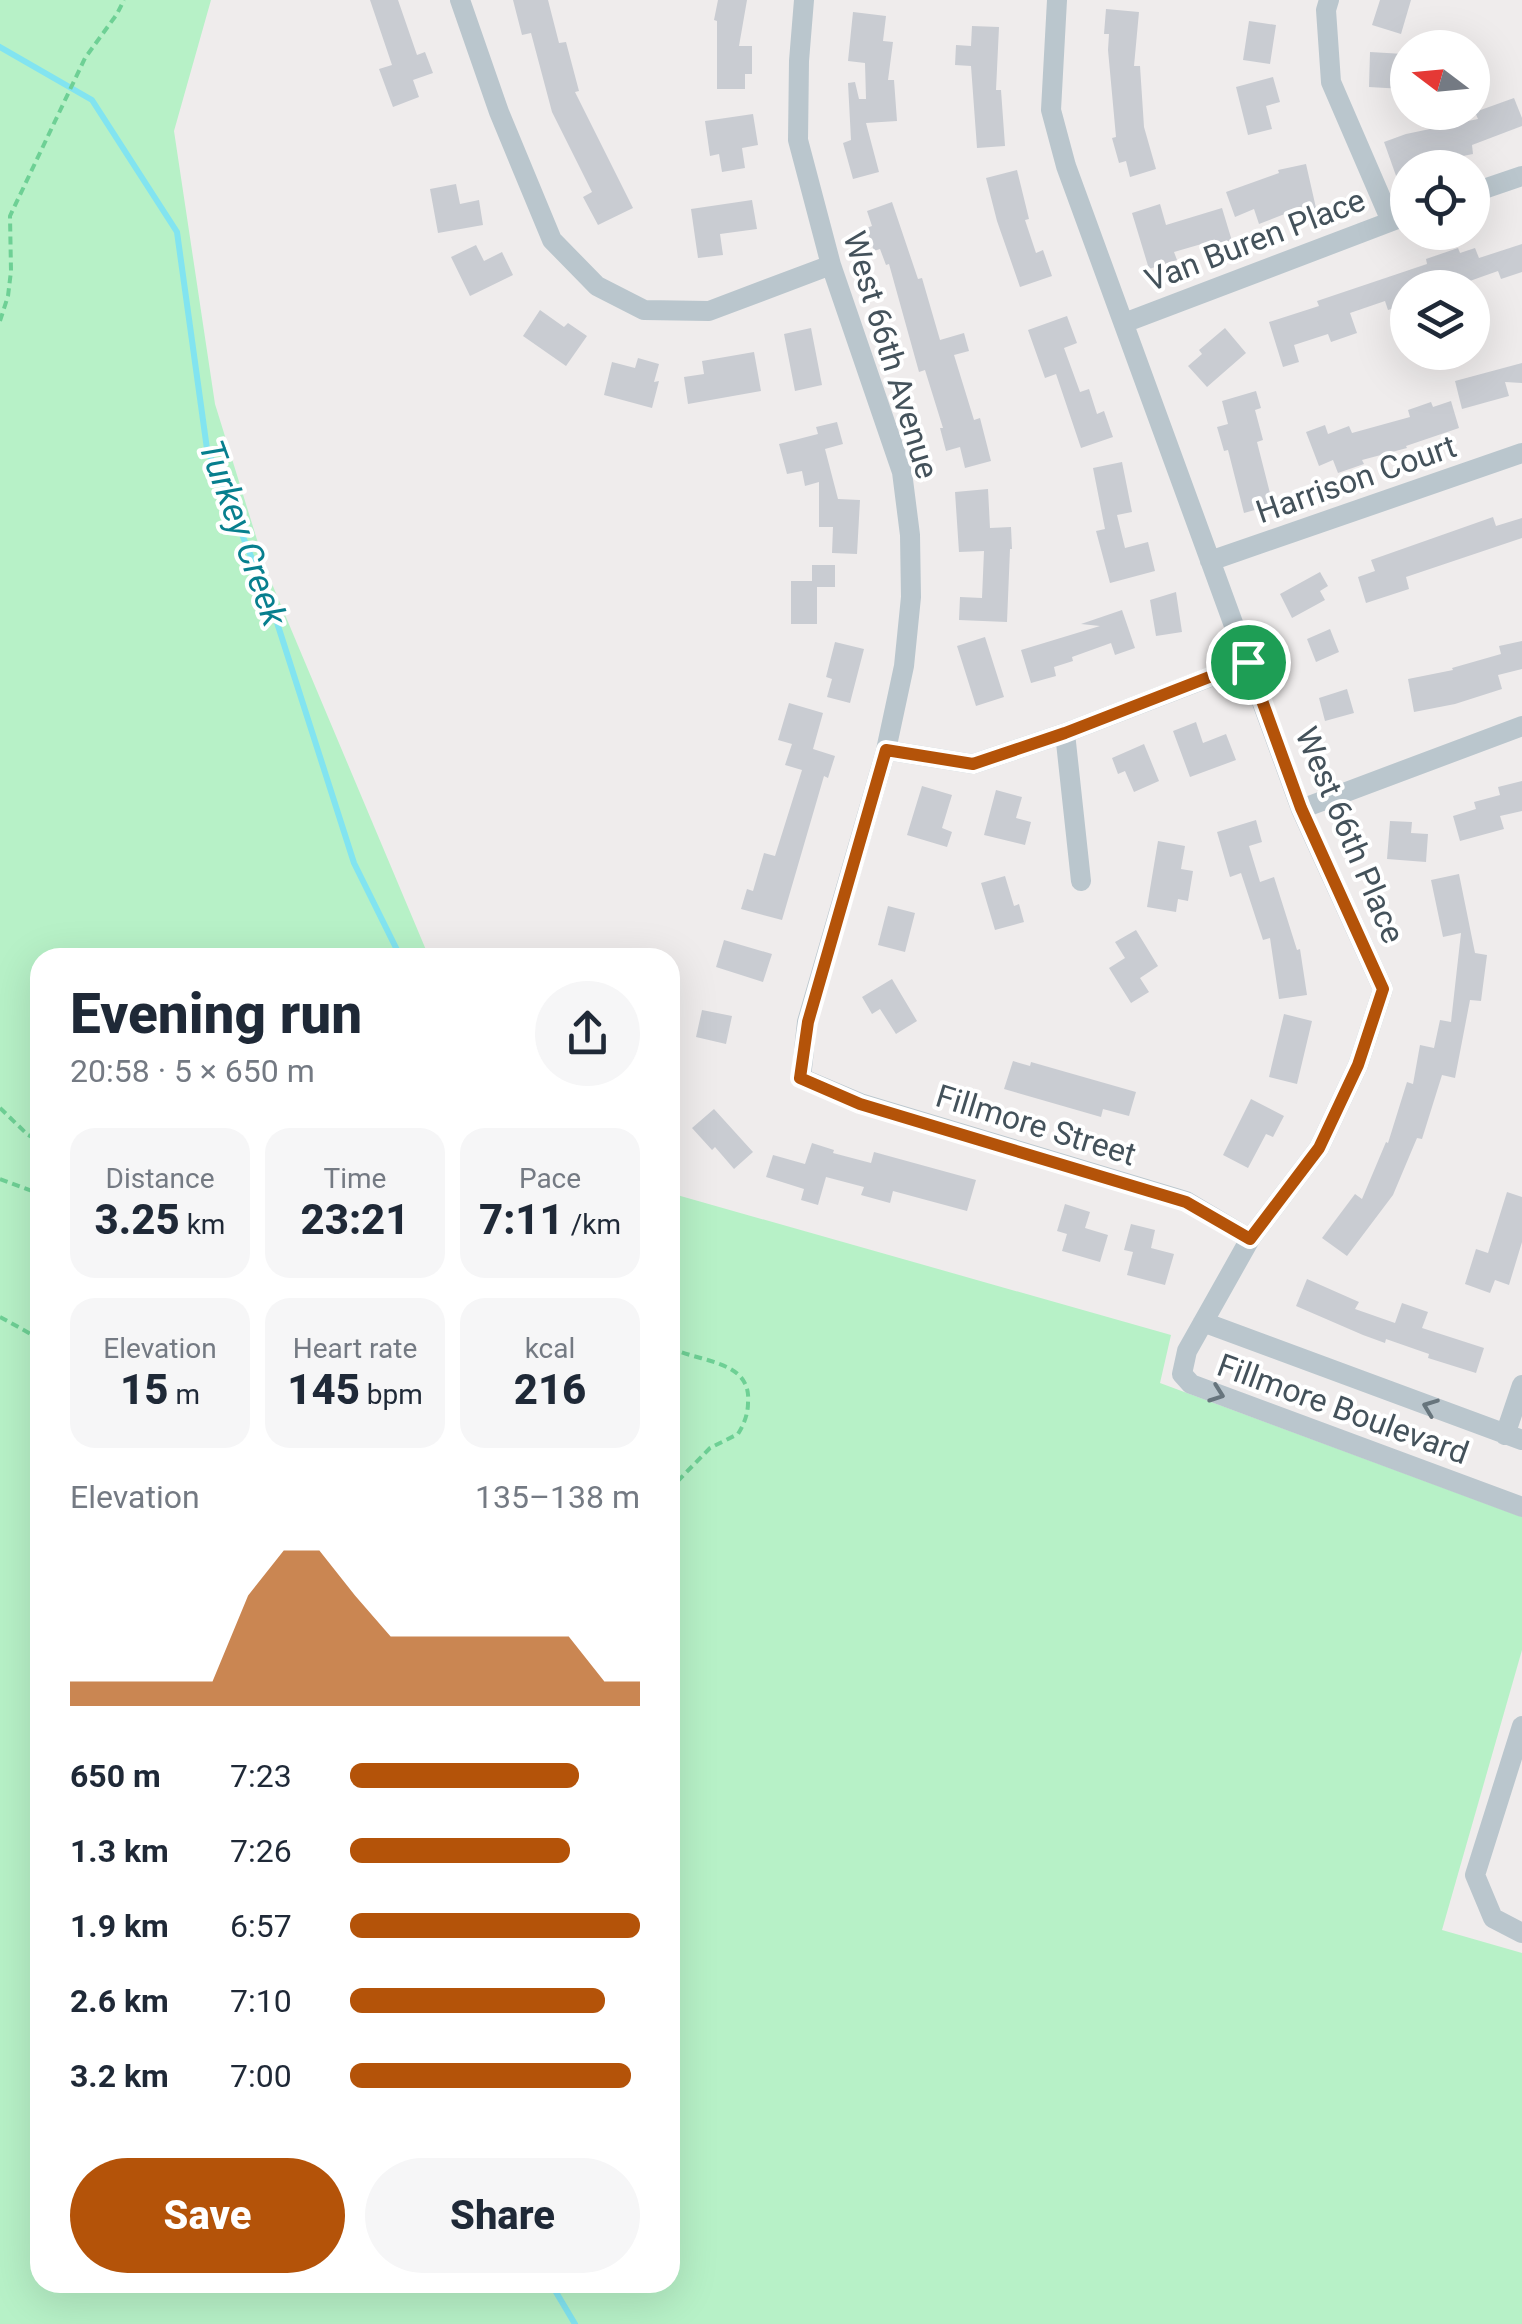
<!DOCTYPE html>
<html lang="en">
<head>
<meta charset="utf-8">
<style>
  body { margin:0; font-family:Roboto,sans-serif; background:#f6f6f7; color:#1f2937; height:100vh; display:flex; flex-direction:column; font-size:38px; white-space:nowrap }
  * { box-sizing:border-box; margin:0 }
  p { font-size:32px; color:#747a83 }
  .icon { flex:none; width:55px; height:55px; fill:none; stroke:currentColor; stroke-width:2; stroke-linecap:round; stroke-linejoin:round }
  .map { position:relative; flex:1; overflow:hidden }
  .details { position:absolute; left:30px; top:948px; width:650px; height:1345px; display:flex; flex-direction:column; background:#fff; border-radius:30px; box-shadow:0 10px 40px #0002 }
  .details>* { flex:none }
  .needle { width:65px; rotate:286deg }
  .tools { position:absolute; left:1390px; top:30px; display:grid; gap:20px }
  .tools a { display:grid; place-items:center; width:100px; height:100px; border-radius:50%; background:#fff; box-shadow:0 10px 40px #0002; font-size:50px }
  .pin { position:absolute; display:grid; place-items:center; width:85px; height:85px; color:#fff; margin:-42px; border:5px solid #fff; border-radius:50%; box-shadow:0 2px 10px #0007 }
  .round { display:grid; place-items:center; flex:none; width:105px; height:105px; border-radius:52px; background:#f6f6f7 }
  .headline { display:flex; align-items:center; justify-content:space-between; height:170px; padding:0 40px }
  h1 { font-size:55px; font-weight:800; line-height:75px }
  .metrics { display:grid; grid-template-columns:repeat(3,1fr); gap:15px; height:170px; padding:10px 40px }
  .metrics div { display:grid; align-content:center; border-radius:25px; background:#f6f6f7; text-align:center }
  .metrics b { font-size:42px; font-weight:800 }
  .metrics small { font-size:28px; font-weight:400 }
  .metrics p { font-size:28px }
  .chart { height:280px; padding:20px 40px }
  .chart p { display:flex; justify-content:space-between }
  .chart svg { width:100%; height:180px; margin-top:10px; fill:#b45309; opacity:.7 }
  .cta { display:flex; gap:20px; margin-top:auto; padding:20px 40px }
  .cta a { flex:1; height:115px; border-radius:60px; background:#b45309; color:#fff; font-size:40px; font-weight:800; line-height:115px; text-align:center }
  .cta a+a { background:#f6f6f7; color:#1f2937 }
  ul { padding:0 40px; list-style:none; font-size:32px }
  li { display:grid; grid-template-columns:160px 120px 1fr; align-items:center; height:75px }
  li i { height:25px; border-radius:12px; background:#b45309 }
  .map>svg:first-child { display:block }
</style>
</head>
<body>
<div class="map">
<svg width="1522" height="2324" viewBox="0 0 1522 2324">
  <rect width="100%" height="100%" fill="#efecec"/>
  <path fill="#b7f1c7" d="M0 0H211L174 131 215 404 267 572 429 957 40 958V2282H670V1193L1171 1335 1160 1383 1522 1517V1650L1442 1930 1522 1953V2324H0Z"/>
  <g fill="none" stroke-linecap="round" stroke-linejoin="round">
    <path stroke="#82e4f0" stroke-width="6" d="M0 47 92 100 177 232 207 449 273 610 354 863 401 958
      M550 2282 575 2324"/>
  </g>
  <path fill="#c9ccd2" d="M370 0H398L417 55 425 52 433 73 413 80 419 97 393 107 379 69 392 65Z
    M513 0H548L559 43 566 42 579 91 575 92 633 208 598 225 583 197 592 192 552 112 531 33 522 35Z
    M718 0H747L739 46H752V74H745V89H717V21L714 20Z
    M1380 0H1411L1401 34 1372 25Z
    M1106 9 1139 12 1134 66H1140L1144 127 1156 169 1130 177 1126 161 1119 163 1112 138 1116 137 1108 50 1109 34H1104Z
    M853 12 886 16 883 41 893 42 888 80H894L897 121 866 123 879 172 853 179 843 143 851 140 848 83 855 82 859 99H866L865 63 848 61Z
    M1249 21 1276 25 1270 64 1243 60Z
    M972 26 999 27 996 90H1001L1005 146 977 148 971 66 955 65 956 45 971 46Z
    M1370 52 1404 54 1403 89 1369 87Z
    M1273 77 1280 102 1266 106 1272 129 1248 135 1236 87Z
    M1514 98 1522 118V126L1472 145 1473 154 1423 164 1424 168H1408V201H1405L1384 142 1406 134 1478 119 1475 112Z
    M753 114 758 145 742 148 745 168 722 172 719 154 710 156 705 121Z
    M1306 164 1316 208 1282 215 1259 224 1254 209 1235 217 1226 192 1279 173 1278 170Z
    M1017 170 1029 219 1025 220 1036 253 1043 250 1052 276 1020 287 997 221 986 178Z
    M456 184 460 204 479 200 483 225 438 233 430 189Z
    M752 200 757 229 720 234 723 255 698 258 691 209Z
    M892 202 918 279 922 278 940 340 964 333 969 351 954 355 974 420 980 418 991 461 965 468 960 447 946 451 940 428H943L925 370 919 372 889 264 886 265 880 249 874 251 866 228 872 226 867 211Z
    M1160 204 1166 225 1222 208 1232 241 1207 248 1205 243 1174 252 1177 260 1149 269 1132 213Z
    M1522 244V272L1501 279 1498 271 1450 288H1408V304L1388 310 1385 301 1350 313 1357 333 1331 342 1328 334 1294 345 1299 362 1283 367 1269 322 1319 306 1317 301 1427 264 1426 259 1458 248 1460 253 1475 248 1479 258Z
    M476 245 484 261 502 252 513 275 470 296 451 257Z
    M540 310 564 327 568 323 587 336 566 366 523 336Z
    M1067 316 1077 343 1064 348 1080 392 1089 389 1097 414 1104 411 1113 437 1081 448 1056 374 1045 378 1028 330Z
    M811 328 822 385 795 391 784 334Z
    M1225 328 1246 353 1207 387 1188 366 1202 354 1199 350Z
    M754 352 761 391 688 404 684 377 704 374 702 361Z
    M638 358 659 364 654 382 659 381 652 408 604 395 612 362 635 368Z
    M1522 363V383L1505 382 1509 396 1462 409 1455 381Z
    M1256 391 1261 408 1255 410 1263 440 1257 442 1273 505 1244 513 1228 450 1224 451 1217 427 1228 424 1222 401Z
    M1451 401 1459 428 1406 446 1407 448 1362 460 1364 464 1338 473 1333 460 1319 466 1306 432 1325 425 1328 434 1349 426 1352 433 1410 417 1408 410 1431 402 1433 407Z
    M837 422 843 444 825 449 838 499 860 500 857 554 832 553 833 527H819V482L805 486 802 471 787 474 779 444 818 434 816 427Z
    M1122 462 1132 512 1117 515 1125 548 1148 542 1155 571 1110 583 1096 531 1105 529 1093 468Z
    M988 489 990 528 1011 527 1012 549H1010L1007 622 959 620 960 597 982 598 984 551 959 552 955 492Z
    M1493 517 1496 526 1522 518V538L1406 577 1409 589 1366 603 1358 577 1375 571 1371 560Z
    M812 565H835V587H817V624H791V581H812Z
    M1320 572 1328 586 1320 591 1325 600 1292 618 1280 594Z
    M1176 592 1182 632 1156 636 1150 600Z
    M1122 610 1135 648 1115 655 1111 643 1072 657 1073 661 1054 667 1056 676 1031 683 1021 650 1100 626 1081 624Z
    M1330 629 1339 652 1316 662 1307 639Z
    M985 637 1004 697 976 706 957 646Z
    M1522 641V669L1498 675 1502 689 1455 704 1414 712 1408 679 1453 670 1452 668 1501 654 1499 646Z
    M835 642 864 649 850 703 827 697 832 679 826 677Z
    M1347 689 1354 713 1325 721 1319 698Z
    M789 703 823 713 813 749 835 756 828 778 824 776 782 920 741 909 747 889 753 891 764 853 775 856 802 770 785 765 792 744 778 740Z
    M1196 722 1203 743 1226 734 1236 760 1190 777 1173 731Z
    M1144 744 1159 781 1134 792 1125 771 1118 774 1112 758Z
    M1522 781V811L1500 816 1504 829 1460 841 1453 816 1476 809 1474 802 1500 795 1498 787Z
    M922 786 952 795 942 828 952 832 947 847 907 835Z
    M996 790 1022 797 1016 818 1031 822 1025 845 984 835Z
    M1256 820 1262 842 1249 846 1260 882 1274 877 1297 950 1300 949 1307 995 1279 999 1270 938 1263 940 1241 873 1230 877 1217 832Z
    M1390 821 1412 822 1411 833 1428 834 1426 862 1387 859Z
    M1158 841 1185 846 1181 869 1193 871 1188 901 1178 899 1176 912 1147 907Z
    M1459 874 1475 953 1487 955 1481 1001 1470 1000 1455 1078 1442 1075 1422 1139 1417 1138 1393 1195 1347 1256 1322 1238 1355 1194 1362 1199 1386 1142 1388 1143 1407 1082 1413 1084 1420 1045 1434 1048 1440 1020 1451 1022 1461 933 1443 937 1431 880Z
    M1005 876 1014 906 1019 904 1024 922 995 930 981 883Z
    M888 906 915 913 905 952 878 945Z
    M1136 930 1158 966 1140 978 1149 992 1131 1003 1109 968 1125 958 1115 942Z
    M724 940 772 954 763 982 716 967Z
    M892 979 917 1021 896 1034 880 1009 872 1014 862 997Z
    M702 1010 732 1016 726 1044 696 1037Z
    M1284 1014 1312 1021 1297 1084 1269 1077Z
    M1013 1061 1030 1066 1031 1062 1136 1092 1129 1116 1103 1109 1101 1117 1004 1089Z
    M1251 1099 1284 1116 1273 1137 1266 1134 1248 1168 1223 1155Z
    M714 1109 753 1152 734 1169 715 1147 712 1150 692 1128Z
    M812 1143 834 1150 833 1153 871 1163 874 1152 976 1180 967 1211 893 1191 890 1203 861 1195 864 1187 826 1177 818 1205 801 1200 804 1189 766 1177 773 1155 805 1164Z
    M1507 1192 1522 1197V1242L1509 1285 1495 1280 1490 1293 1465 1284 1476 1249 1488 1253Z
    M1065 1204 1090 1212 1085 1228 1108 1235 1100 1262 1062 1251 1067 1234 1057 1231Z
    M1131 1224 1155 1230 1151 1248 1174 1254 1165 1285 1127 1275 1133 1252 1124 1250Z
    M1307 1279 1359 1302 1355 1309 1395 1323 1402 1303 1428 1312 1422 1328 1484 1348 1476 1373 1428 1358 1429 1354 1386 1339 1385 1343 1363 1335 1296 1306Z"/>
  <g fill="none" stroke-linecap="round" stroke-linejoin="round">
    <path stroke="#6ed095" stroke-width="4" stroke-dasharray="8 5" stroke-linecap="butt" d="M0 321 8 296 11 271 10 216 85 58 117 14 124 0
      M0 1108 28 1135 40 1141
      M0 1179 40 1194
      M0 1317 40 1339
      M670 1347C698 1363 752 1359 748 1403 748 1414 744 1424 738 1434L710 1448 670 1489"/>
    <path stroke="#bac6cd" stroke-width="20" d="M460 0 499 112 552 240 597 286 644 310 709 311 831 265
      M804 0 799 61 798 140 831 265 902 472 910 535 911 597 904 666 886 750 807 1022 801 1078 860 1103 1186 1201 1250 1239
      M1057 0 1051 110 1066 166 1301 809 1383 989 1358 1065 1319 1148 1250 1239 1187 1351 1182 1374 1191 1384 1522 1507
      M1329 0 1326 10 1331 82 1391 221
      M1472 193 1522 176
      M1124 323 1408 215
      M1210 561 1522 453
      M1065 733 1081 881
      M886 750 973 764 1065 733 1249 662
      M1301 809 1522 726
      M1203 1322 1522 1440
      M1505 1435 1522 1385
      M1522 1726 1475 1875 1493 1918 1522 1933"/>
  </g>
  <defs><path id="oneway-chevron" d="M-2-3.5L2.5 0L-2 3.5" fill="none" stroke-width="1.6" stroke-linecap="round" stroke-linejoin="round" transform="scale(2.5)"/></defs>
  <g stroke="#67757d">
    <use href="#oneway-chevron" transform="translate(1217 1394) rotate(20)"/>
    <use href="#oneway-chevron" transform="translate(1430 1407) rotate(-159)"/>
  </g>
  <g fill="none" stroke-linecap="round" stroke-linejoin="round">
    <g stroke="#fff" stroke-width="20">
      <path id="route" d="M1248 662 1301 808 1383 989 1358 1065 1319 1148 1250 1239 1186 1202 860 1104 800 1078 808 1022 886 750 973 764 1065 733Z"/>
    </g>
    <use href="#route" stroke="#b45309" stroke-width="12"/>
  </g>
  <g text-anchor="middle" stroke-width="8" stroke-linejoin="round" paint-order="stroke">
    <g font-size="32" fill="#44525b" stroke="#fff">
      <text transform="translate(1255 240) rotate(-21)" y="11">Van Buren Place</text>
      <text transform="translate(891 355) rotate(73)" y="11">West 66th Avenue</text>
      <text transform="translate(1356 479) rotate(-19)" y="11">Harrison Court</text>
      <text transform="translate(1350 835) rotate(67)" y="11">West 66th Place</text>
      <text transform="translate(1036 1125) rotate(17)" y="11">Fillmore Street</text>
      <text transform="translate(1343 1409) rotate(20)" y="11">Fillmore Boulevard</text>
    </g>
    <g font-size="35" font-style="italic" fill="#077f8e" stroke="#fff">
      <text transform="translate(243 533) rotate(70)" y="12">Turkey Creek</text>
    </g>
  </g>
</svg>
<div class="tools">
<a><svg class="needle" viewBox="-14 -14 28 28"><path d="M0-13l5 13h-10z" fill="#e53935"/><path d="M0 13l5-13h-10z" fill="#747a83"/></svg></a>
<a><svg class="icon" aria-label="locate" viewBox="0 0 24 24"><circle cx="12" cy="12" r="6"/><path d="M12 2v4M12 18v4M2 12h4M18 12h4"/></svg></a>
<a><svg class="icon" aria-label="layers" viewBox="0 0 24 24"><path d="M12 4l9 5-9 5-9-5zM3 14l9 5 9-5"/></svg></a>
</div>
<div class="pin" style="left:1248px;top:662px;background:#1e9e55"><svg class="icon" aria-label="arrive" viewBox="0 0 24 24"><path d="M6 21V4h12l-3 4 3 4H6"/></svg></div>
<section class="details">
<div class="headline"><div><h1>Evening run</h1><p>20:58 · 5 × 650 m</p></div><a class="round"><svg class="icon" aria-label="share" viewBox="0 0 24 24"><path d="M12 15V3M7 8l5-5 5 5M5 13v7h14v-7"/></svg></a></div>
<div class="metrics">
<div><p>Distance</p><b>3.25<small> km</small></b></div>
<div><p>Time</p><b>23:21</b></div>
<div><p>Pace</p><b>7:11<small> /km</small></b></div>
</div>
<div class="metrics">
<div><p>Elevation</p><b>15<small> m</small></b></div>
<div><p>Heart rate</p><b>145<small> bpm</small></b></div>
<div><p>kcal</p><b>216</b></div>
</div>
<div class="chart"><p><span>Elevation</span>135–138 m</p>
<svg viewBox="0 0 160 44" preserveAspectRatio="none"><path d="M0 44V38L10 38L20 38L30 38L40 38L50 17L60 6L70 6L80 17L90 27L100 27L110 27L120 27L130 27L140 27L150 38L160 38V44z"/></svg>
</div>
<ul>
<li><b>650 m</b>7:23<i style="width:79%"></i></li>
<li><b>1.3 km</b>7:26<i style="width:76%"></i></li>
<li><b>1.9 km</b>6:57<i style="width:100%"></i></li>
<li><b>2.6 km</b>7:10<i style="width:88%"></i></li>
<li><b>3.2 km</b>7:00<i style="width:97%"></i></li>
</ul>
<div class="cta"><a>Save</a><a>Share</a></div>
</section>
</div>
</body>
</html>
